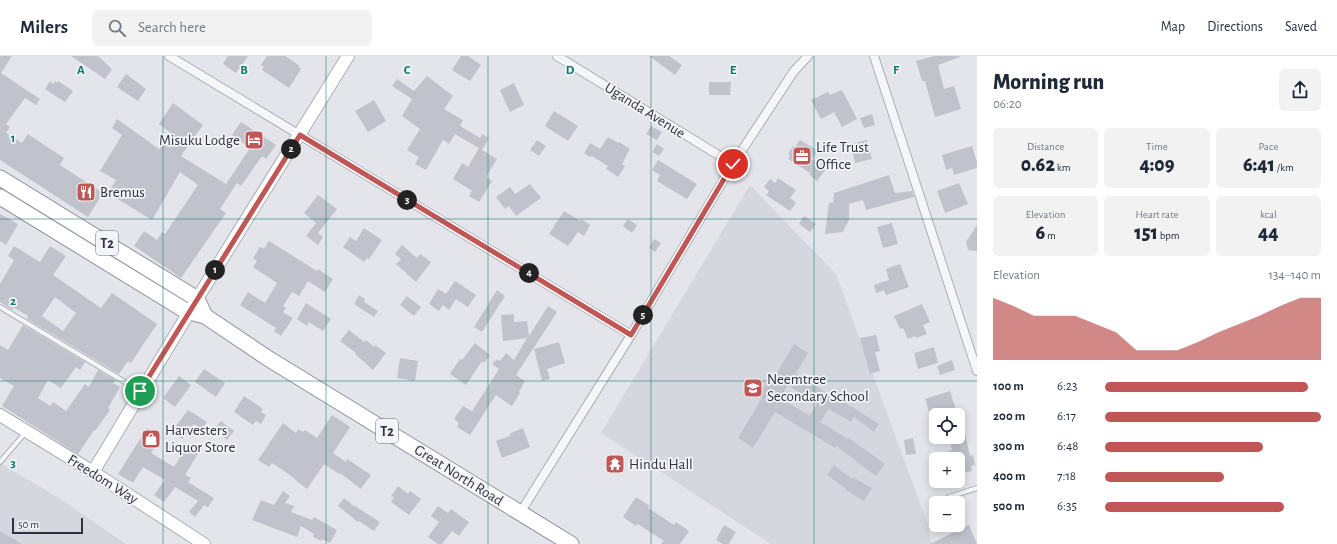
<!DOCTYPE html>
<html lang="en">
<head>
<meta charset="utf-8">
<style>
  body { margin:0; font-family:"Alegreya Sans",sans-serif; background:#f2f2f3; color:#1f2937; height:100vh; display:flex; flex-direction:column; font-size:15px; white-space:nowrap }
  * { box-sizing:border-box; margin:0 }
  p { font-size:13px; color:#747a83 }
  .icon { flex:none; width:22px; height:22px; fill:none; stroke:currentColor; stroke-width:2; stroke-linecap:round; stroke-linejoin:round }
  .map { position:relative; flex:1; overflow:hidden }
  .details { display:flex; flex-direction:column; background:#fff; width:360px }
  .details>* { flex:none }
  .fabs { position:absolute; left:929px; top:352px; display:grid; gap:8px }
  .fabs a { display:grid; place-items:center; width:36px; height:36px; border-radius:6px; background:#fff; box-shadow:0 2px 10px #0003; font-size:20px }
  .scale { position:absolute; left:12px; bottom:10px; width:71px; box-sizing:border-box; padding-left:4px; border:2px solid #2d3140; border-top:0; font-size:11px; line-height:14px; white-space:nowrap; color:#2d3140; -webkit-text-stroke:3px #f2f4f7; paint-order:stroke }
  .pin { position:absolute; display:grid; place-items:center; width:34px; height:34px; color:#fff; margin:-17px; border:2px solid #fff; border-radius:50%; box-shadow:0 1px 4px #0007 }
  .km { position:absolute; width:20px; height:20px; margin:-10px; border-radius:50%; background:#222; color:#fff; font-size:11px; line-height:20px; text-align:center }
  .round { display:grid; place-items:center; flex:none; width:42px; height:42px; border-radius:6px; background:#f2f2f3 }
  .summary { display:flex; align-items:center; justify-content:space-between; height:68px; padding:0 16px }
  h1 { font-size:22px; font-weight:800; line-height:30px }
  .metrics { display:grid; grid-template-columns:repeat(3,1fr); gap:6px; height:68px; padding:4px 16px }
  .metrics div { display:grid; align-content:center; border-radius:6px; background:#f2f2f3; text-align:center }
  .metrics b { font-size:20px; font-weight:800 }
  .metrics small { font-size:11px; font-weight:400 }
  .metrics p { font-size:11px }
  .chart { height:112px; padding:8px 16px }
  .chart p { display:flex; justify-content:space-between }
  .chart svg { width:100%; height:72px; margin-top:4px; fill:#c15656; opacity:.7 }
  ul { padding:0 16px; list-style:none; font-size:13px }
  li { display:grid; grid-template-columns:64px 48px 1fr; align-items:center; height:30px }
  li i { height:10px; border-radius:5px; background:#c15656 }
  header { display:flex; align-items:center; gap:24px; box-sizing:border-box; height:56px; padding:0 20px; background:#fff; border-bottom:1px solid #e0e1e3 }
  header strong { font-size:19px }
  nav { display:flex; gap:22px; margin-inline-start:auto; font-size:14px }
  .search { width:280px; height:36px; background:#f2f2f3; display:flex; align-items:center; gap:10px; box-sizing:border-box; padding:0 14px; border-radius:6px; color:#747a83; font-size:15px }
  main { display:flex; flex:1; min-height:0 }
  .map>svg:first-child { display:block }
</style>
</head>
<body>
<header>
<strong>Milers</strong>
<div class="search"><svg class="icon" aria-label="search" viewBox="0 0 24 24"><circle cx="10" cy="10" r="6"/><path d="M15 15l6 6"/></svg>Search here</div>
<nav><a>Map</a><a>Directions</a><a>Saved</a></nav>
</header>
<main>
<div class="map">
<svg width="977" height="488" viewBox="0 0 977 488">
  <rect width="100%" height="100%" fill="#e3e5ea"/>
  <path fill="#d5d7de" d="M750 129 836 218 928 469 931 488H771L601 377Z
    M0 407 59 442 126 488H0Z"/>
  <path fill="#c1c3cc" fill-rule="evenodd" d="M0 0H12L1 17 40 43 36 49 25 42 6 68 10 71 6 77 22 87 28 78 64 102 60 109 103 137 88 161 0 104Z
    M71 0H98L112 13 105 23Z
    M228 0H248L236 17 223 8Z
    M267 0H285L300 10 298 11 301 13 289 32 262 14 264 11 261 9Z
    M461 0H468L481 9 470 25 452 14Z
    M649 0H669L682 9 675 19Z
    M934 0H960V1L938 9 944 33 954 30 961 53 935 61 925 25H922L916 5Z
    M126 18 146 33 138 45 117 31Z
    M427 20 453 40 444 53 463 64 460 70 480 82 482 78 489 82 482 94 497 103 486 121 492 125 479 146 469 140 472 135 453 123 462 107 468 111 479 92 455 78 449 88 443 84 426 114 415 108 419 101 407 94 420 73 402 60 412 43 392 30 397 23 414 35Z
    M50 25 53 28 55 25 57 27 58 25 73 35 65 46 45 33Z
    M709 26H731L730 39H709Z
    M514 27 524 49 510 56 500 34Z
    M842 34 857 63 842 71 834 56 821 63 811 44 828 36 830 39Z
    M374 44 386 65 368 76 355 55Z
    M173 47 203 69 181 100 226 128 250 92 232 79 241 66 276 89 266 103 262 100 241 130 237 127 220 153 226 157 181 222 134 190 144 175 157 184 162 176 165 178 198 129 180 116 152 164 108 137 116 124 100 115 122 79 112 72 117 63 159 93 171 77 159 68Z
    M554 55 578 70 568 85 545 70Z
    M872 58 875 69 864 72 860 62Z
    M651 70 662 76 657 84 646 78Z
    M608 81 618 87 619 86 630 93 622 108 625 110 618 121 606 113 608 110 592 100 590 101 584 97 590 87 600 93Z
    M537 84 546 90 539 100 530 94Z
    M800 84 818 95 812 103 826 113 817 125 809 118 810 117 788 103 790 99 788 98 793 90 795 91Z
    M867 84 872 103 855 107 851 88Z
    M657 88 664 93 659 100 652 96Z
    M972 90 977 106V112L954 119 952 112 946 114 942 99Z
    M658 104 697 128 687 143 657 125 660 119 652 114Z
    M889 119 895 137 912 135 914 141 866 154 863 144 849 148V164L843 176 825 178 829 147H833L834 137Z
    M778 122 796 134 790 142 796 147 790 155 766 139 769 135 764 131 770 123 775 127Z
    M959 127 968 148 945 157 937 135Z
    M530 128 541 142 516 160 509 150 505 153 496 141 510 131 515 138Z
    M318 139 337 153 318 177 323 181 318 189 306 180 316 167 304 157Z
    M564 155 580 165 581 163 590 169 584 180 578 176 568 190 549 178Z
    M0 158 18 168 6 189 0 185Z
    M804 160 816 168 810 176 799 168Z
    M628 163 637 169 632 177 623 170Z
    M892 167 898 188 883 192 877 171Z
    M977 169V195L968 194 966 186Z
    M364 172 382 184 369 203 367 202 364 206 343 191 350 181 356 185Z
    M654 183 661 187 655 196 649 192Z
    M269 185 317 215 318 213 333 223 325 236 308 225 299 240 292 236 283 250 286 252 283 256 293 262 281 280 274 275 276 272 240 249 248 236 265 247 277 227 253 211 257 205 253 202 260 191 264 193Z
    M402 189 417 202 420 198 431 206 416 226 396 208 401 203 395 198Z
    M14 190 40 206 50 190 66 200 53 219 101 252 112 237 157 268 131 307 128 305 119 318 27 263 28 260 13 251 12 254 0 246V228L14 204 8 200ZM55 241 76 257 63 275 42 260Z
    M900 208 909 231 886 239 884 234 876 237 874 229 889 224 886 213Z
    M455 225 476 239 468 251 456 243 449 254 443 249 439 255 429 248 438 233 446 238Z
    M497 234 505 240 482 276 474 271Z
    M359 239 365 243 364 246 378 255 374 261 354 248Z
    M407 240 421 251 414 260 400 249Z
    M306 247 331 263 323 275 309 266 307 270 297 263Z
    M922 248 930 266 923 269 927 278 916 282 915 280 908 283 903 272 900 273 894 260Z
    M548 250 557 256 516 319 525 325 519 336 520 337 512 350 496 339 470 379 457 371 459 367 454 363 463 350 472 355 499 313 492 308 497 303 500 305 506 297 514 304 527 282 503 285 501 259 514 258V266L527 265 529 280Z
    M23 269 85 306 80 314 76 311 61 332 48 324 38 342 50 350 53 346 66 355 85 328 89 331 98 314 115 324 113 327 120 331 108 352 110 354 95 375 94 374 78 398 2 350 14 330 0 322V289L8 294Z
    M349 274 364 286 366 284 374 291 375 289 386 297 373 314 355 298 356 297 340 285Z
    M876 279 880 295 875 296 880 315 870 318 860 282Z
    M559 286 565 307 547 313 550 323 542 325 534 293Z
    M475 287 490 299 484 307 482 305 466 329 450 318 460 303 462 304Z
    M794 288 808 297 796 317 834 342 835 340 879 368 874 376 854 361 851 366 829 353 820 366 848 383 849 382 885 408 876 420 836 390 835 392 775 356 753 392 738 382 762 342 758 340 767 325 771 327ZM788 329 817 348 810 360 780 342Z
    M934 291 938 307 918 313 914 297Z
    M400 302 418 305 415 325 397 322Z
    M952 304 955 314 940 319 937 310Z
    M204 313 225 327 216 341 195 326Z
    M179 320 191 329 175 351 163 342Z
    M950 335 957 357 950 359H930L925 343Z
    M244 340 263 353 261 356 266 359 261 368 256 365 253 369 234 356Z
    M188 354 207 366 202 374 194 368 182 383 172 375Z
    M332 359 350 371 333 397 346 406 347 403 371 419 361 433 340 417 339 418 324 408 307 433 287 417 272 407 269 411 258 404 283 367 296 377 298 373 303 376 305 374 317 382Z
    M221 365 234 375 227 384 214 373Z
    M147 372 162 381 151 397 174 411 188 389 199 396 185 419 191 422 188 426 214 442 208 451 204 449 195 461 189 456 198 445 175 431 164 446 154 439 165 424 143 411 133 427 118 418Z
    M523 372 530 391 502 402 496 385 510 380 509 378Z
    M965 377 970 400 973 399 975 409 971 410 972 415 962 417 961 414H958V403H951L948 395 952 394 949 381H958V378Z
    M913 382 916 398 906 399 904 384Z
    M834 409 852 423 853 421 872 432 864 445 846 434V433L827 419Z
    M398 430 408 438 410 435 421 443 409 459 391 446 394 441 391 440Z
    M283 435 290 440 285 447 294 450 291 456 312 464 314 461 337 474 330 487 322 483 321 485 313 481 314 478 301 470 297 481 252 464 261 444 274 449Z
    M636 441 650 450 648 452 674 469 676 466 689 475 680 488H661L664 485 638 468 636 470 623 461Z
    M344 442 355 451V450L380 466 374 475 359 465 358 466 338 450Z
    M438 450 448 457 451 453 469 466 459 480 452 475 442 488H438L428 481 439 466 431 460Z
    M724 469 736 476 729 488H723L716 484Z
    M969 469 977 488H930Z
    M0 475 22 488H0Z"/>
  <g fill="none" stroke-linecap="round" stroke-linejoin="round">
    <g stroke="#acafb7" stroke-width="6">
      <path id="lane" d="M0 251 140 335
        M0 406 26 376
        M947 447V445L949 441 977 432"/>
    </g>
    <g stroke="#acafb7" stroke-width="10">
      <path id="street" d="M169 0 631 279
        M557 0 733 108
        M874 0 977 315
        M520 457 631 279 733 108 794 15 808 0"/>
    </g>
    <g stroke="#acafb7" stroke-width="14">
      <path id="secondary" d="M0 359 93 416 204 488
        M93 416 197 243 348 0"/>
    </g>
    <g stroke="#8c919f" stroke-width="17">
      <path id="highway" d="M0 122 194 241 197 243 205 260
        M0 141 186 255 205 260 269 303 571 488"/>
    </g>
    <use href="#lane" stroke="#f5f6f8" stroke-width="4"/>
    <use href="#street" stroke="#f5f6f8" stroke-width="8"/>
    <use href="#secondary" stroke="#fff" stroke-width="12"/>
    <use href="#highway" stroke="#fff" stroke-width="15"/>
  </g>
  <g fill="none" stroke-linecap="round" stroke-linejoin="round">
    <g stroke="#fff" stroke-width="8">
      <path id="route" d="M140 335 300 79 631 279 733 108"/>
    </g>
    <use href="#route" stroke="#c15656" stroke-width="5"/>
  </g>
  <path fill="none" stroke="#0f766e" stroke-width="1" stroke-opacity="0.55" d="M163 0V488M326 0V488M488 0V488M651 0V488M814 0V488M0 163H977M0 325H977"/>
  <defs>
    <g id="hotel-square" transform="scale(1)"><rect x="-9" y="-9" width="18" height="18" rx="4" fill="#c15656" stroke="#f2f4f7"/><path d="M-6-4.5h1.5V1H6V5H4.5V3h-9V5H-6ZM-4 0a1.8 1.8 0 1 1 3.6 0ZM.5 0V-2.5h3Q6-2.5 6 0Z" fill="#fff"/></g>
    <g id="office-square" transform="scale(1)"><rect x="-9" y="-9" width="18" height="18" rx="4" fill="#c15656" stroke="#f2f4f7"/><path d="M-6-3h4V-5.5h4V-3h4V5H-6ZM-1-4.5V-3h2v-1.5ZM-6 0V1H6V0Z" fill="#fff"/></g>
    <g id="restaurant-square" transform="scale(1)"><rect x="-9" y="-9" width="18" height="18" rx="4" fill="#c15656" stroke="#f2f4f7"/><path d="M-5-6h1v4h1v-4h1v4h1v-4h1v5L-1.5 .5V6h-2V.5L-5-1ZM5-6V6H3V1.5H1.5Q1.5-4 5-6Z" fill="#fff"/></g>
    <g id="school-square" transform="scale(1)"><rect x="-9" y="-9" width="18" height="18" rx="4" fill="#c15656" stroke="#f2f4f7"/><path d="M0-5L7-2L0 1L-7-2ZM-4 1L0 2.5L4 1V4Q0 6-4 4Z" fill="#fff"/></g>
    <g id="shop-square" transform="scale(1)"><rect x="-9" y="-9" width="18" height="18" rx="4" fill="#c15656" stroke="#f2f4f7"/><path d="M-5-2.5h2.3a2.7 3.5 0 0 1 5.4 0H5L5.5 6h-11ZM-1.5-2.5h3a1.5 2.3 0 0 0-3 0Z" fill="#fff"/></g>
    <g id="temple-square" transform="scale(1)"><rect x="-9" y="-9" width="18" height="18" rx="4" fill="#c15656" stroke="#f2f4f7"/><path d="M0-6L5-2H3V0L6.5 2.5H4V6H1.5V3h-3V6H-4V2.5H-6.5L-3 0V-2H-5Z" fill="#fff"/></g>
  </defs>
  <g fill-rule="evenodd">
    <use href="#hotel-square" x="254" y="84"/>
    <use href="#office-square" x="802" y="100"/>
    <use href="#restaurant-square" x="86" y="136"/>
    <use href="#school-square" x="753" y="332"/>
    <use href="#shop-square" x="151" y="383"/>
    <use href="#temple-square" x="615" y="408"/>
  </g>
  <g text-anchor="middle" stroke-width="3.5" stroke-linejoin="round" paint-order="stroke">
    <g fill="#f2f4f7" stroke="#686c77" stroke-width="1">
      <rect x="96" y="175" width="22" height="24" rx="3"/>
      <rect x="376" y="363" width="22" height="24" rx="3"/>
    </g>
    <g font-size="14" font-weight="bold" fill="#2d3140">
      <text x="107" y="192">T2</text>
      <text x="387" y="380">T2</text>
    </g>
    <g font-size="15" fill="#2d3140" stroke="#f2f4f7">
      <text transform="translate(645 54) rotate(32)" y="5">Uganda Avenue</text>
      <text transform="translate(459 419) rotate(32)" y="5">Great North Road</text>
      <text transform="translate(103 423) rotate(32)" y="5">Freedom Way</text>
    </g>
    <g font-size="15" fill="#2d3140" stroke="#f2f4f7" text-anchor="start">
      <text x="240" y="89" text-anchor="end">Misuku Lodge</text>
      <text x="816" y="96">Life Trust<tspan x="816" dy="17">Office</tspan></text>
      <text x="100" y="141">Bremus</text>
      <text x="767" y="328">Neemtree<tspan x="767" dy="17">Secondary School</tspan></text>
      <text x="165" y="379">Harvesters<tspan x="165" dy="17">Liquor Store</tspan></text>
      <text x="629" y="413">Hindu Hall</text>
    </g>
  </g>
  <g font-size="13" text-anchor="middle" font-weight="bold" fill="#0f766e" stroke="#f2f4f7" stroke-width="3.5" stroke-linejoin="round" paint-order="stroke">
    <text x="81" y="18">A</text>
    <text x="244" y="18">B</text>
    <text x="407" y="18">C</text>
    <text x="570" y="18">D</text>
    <text x="733" y="18">E</text>
    <text x="896" y="18">F</text>
    <text x="13" y="86">1</text>
    <text x="13" y="249">2</text>
    <text x="13" y="411">3</text>
  </g>
</svg>
<div class="fabs">
<a><svg class="icon" aria-label="locate" viewBox="0 0 24 24"><circle cx="12" cy="12" r="6"/><path d="M12 2v4M12 18v4M2 12h4M18 12h4"/></svg></a>
<a>+</a>
<a>−</a>
</div>
<div class="scale">50 m</div>
<div class="pin" style="left:140px;top:335px;background:#1e9e55"><svg class="icon" aria-label="arrive" viewBox="0 0 24 24"><path d="M6 21V4h12l-3 4 3 4H6"/></svg></div>
<div class="pin" style="left:733px;top:108px;background:#d93025"><svg class="icon" aria-label="check" viewBox="0 0 24 24"><path d="M5 12l5 5 9-10"/></svg></div>
<b class="km" style="left:215px;top:214px">1</b>
<b class="km" style="left:291px;top:93px">2</b>
<b class="km" style="left:407px;top:144px">3</b>
<b class="km" style="left:529px;top:217px">4</b>
<b class="km" style="left:643px;top:259px">5</b>
</div>
<section class="details">
<div class="summary"><div><h1>Morning run</h1><p>06:20</p></div><a class="round"><svg class="icon" aria-label="share" viewBox="0 0 24 24"><path d="M12 15V3M7 8l5-5 5 5M5 13v7h14v-7"/></svg></a></div>
<div class="metrics">
<div><p>Distance</p><b>0.62<small> km</small></b></div>
<div><p>Time</p><b>4:09</b></div>
<div><p>Pace</p><b>6:41<small> /km</small></b></div>
</div>
<div class="metrics">
<div><p>Elevation</p><b>6<small> m</small></b></div>
<div><p>Heart rate</p><b>151<small> bpm</small></b></div>
<div><p>kcal</p><b>44</b></div>
</div>
<div class="chart"><p><span>Elevation</span>134–140 m</p>
<svg viewBox="0 0 160 44" preserveAspectRatio="none"><path d="M0 44V6L10 11L20 17L30 17L40 17L50 22L60 27L70 38L80 38L90 38L100 33L110 27L120 22L130 17L140 11L150 6L160 6V44z"/></svg>
</div>
<ul>
<li><b>100 m</b>6:23<i style="width:94%"></i></li>
<li><b>200 m</b>6:17<i style="width:100%"></i></li>
<li><b>300 m</b>6:48<i style="width:73%"></i></li>
<li><b>400 m</b>7:18<i style="width:55%"></i></li>
<li><b>500 m</b>6:35<i style="width:83%"></i></li>
</ul>
</section>
</main>
</body>
</html>
